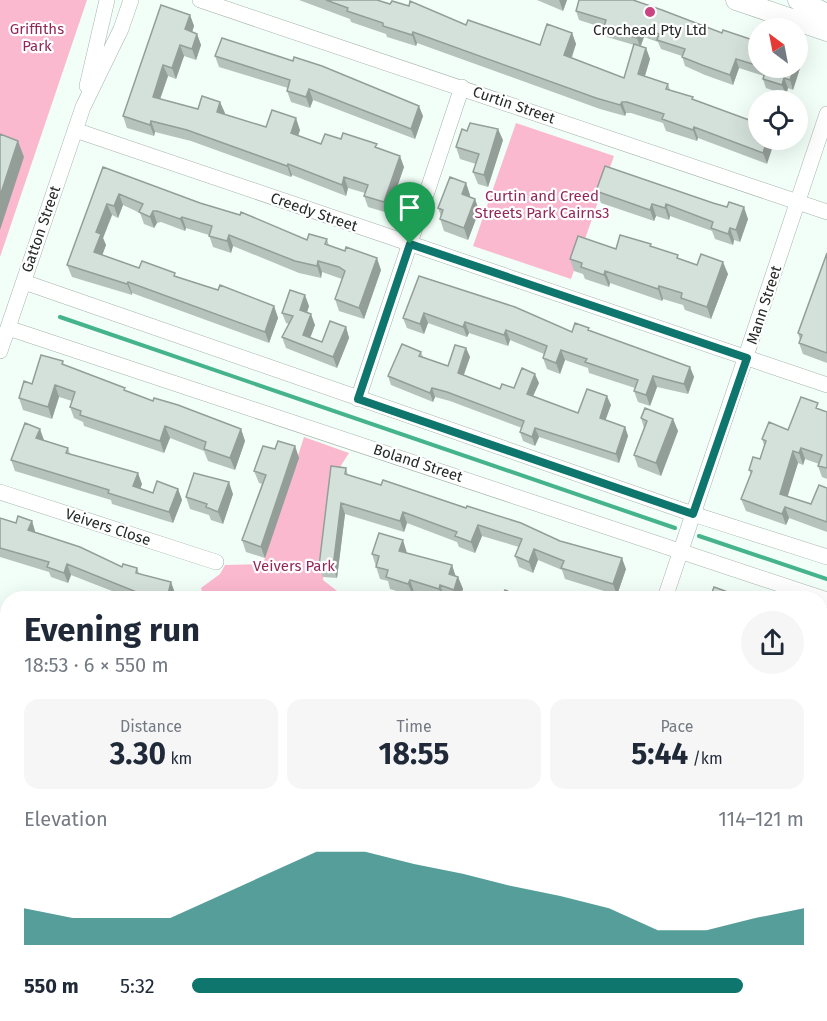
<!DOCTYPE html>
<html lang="en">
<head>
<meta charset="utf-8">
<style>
  body { margin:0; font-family:"Fira Sans",sans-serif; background:#f6f6f7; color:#1f2937; height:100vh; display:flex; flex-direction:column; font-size:22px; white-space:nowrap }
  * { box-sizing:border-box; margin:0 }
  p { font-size:20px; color:#747a83 }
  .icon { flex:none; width:33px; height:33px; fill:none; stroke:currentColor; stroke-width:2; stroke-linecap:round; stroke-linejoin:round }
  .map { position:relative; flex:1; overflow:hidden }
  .panel { position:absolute; left:0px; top:591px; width:828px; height:430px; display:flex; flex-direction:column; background:#fff; border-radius:24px 24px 0 0; box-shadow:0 6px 24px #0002 }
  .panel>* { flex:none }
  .needle { width:39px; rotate:328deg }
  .tools { position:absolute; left:748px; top:18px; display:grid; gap:12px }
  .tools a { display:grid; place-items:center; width:60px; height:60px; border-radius:50%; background:#fff; box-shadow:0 6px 24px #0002; font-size:30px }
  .pin { position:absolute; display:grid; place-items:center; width:51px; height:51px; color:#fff; margin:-62px -26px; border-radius:50% 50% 50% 0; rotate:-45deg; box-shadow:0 0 6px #0007 }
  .pin .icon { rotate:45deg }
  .round { display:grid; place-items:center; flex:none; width:63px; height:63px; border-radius:32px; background:#f6f6f7 }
  .head { display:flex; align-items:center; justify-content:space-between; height:102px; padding:0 24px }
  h1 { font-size:33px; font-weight:700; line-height:45px }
  .metrics { display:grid; grid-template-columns:repeat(3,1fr); gap:9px; height:102px; padding:6px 24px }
  .metrics div { display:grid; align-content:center; border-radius:15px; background:#f6f6f7; text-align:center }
  .metrics b { font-size:30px; font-weight:700 }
  .metrics small { font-size:16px; font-weight:400 }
  .metrics p { font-size:16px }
  .chart { height:168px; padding:12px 24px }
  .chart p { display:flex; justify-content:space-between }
  .chart svg { width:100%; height:108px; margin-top:6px; fill:#0f766e; opacity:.7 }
  ul { padding:0 24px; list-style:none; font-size:20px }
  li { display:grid; grid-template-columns:96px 72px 1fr; align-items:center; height:45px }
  li i { height:15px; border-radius:8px; background:#0f766e }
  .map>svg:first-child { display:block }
</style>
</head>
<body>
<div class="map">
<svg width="827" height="1021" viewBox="0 0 827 1021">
  <rect width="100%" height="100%" fill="#f2fef8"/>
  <path fill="#fbb9d0" d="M0 0H87L0 257Z
    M516 123 614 156 571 279 473 246Z
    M304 437 349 453 333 478 323 580 346 598 203 597 201 588 220 574 225 565 263 564Z"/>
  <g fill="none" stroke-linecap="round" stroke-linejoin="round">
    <path stroke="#46b48b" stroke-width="4" d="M60 317 675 528
      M699 536 827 579
      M0 860 8 862
      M458 1014 478 1021"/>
    <g stroke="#a6b2ac" stroke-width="16">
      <path id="minor" d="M200 0 827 212
        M87 86 107 0
        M75 130 827 385
        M24 282 693 514 827 557
        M8 328 827 600
        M0 351 83 107 121 29 131 0
        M358 399 462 87
        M0 492 216 562
        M665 598 827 114
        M0 666 8 668
        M820 787 827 768
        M0 841 8 844
        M150 1014V1021
        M513 1014 534 1021
        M247 1021 250 1014
        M740 1021 743 1014"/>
    </g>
    <g stroke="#a6b2ac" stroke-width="21">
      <path id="major" d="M736 0 827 31
        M798 0 827 14"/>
    </g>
    <use href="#minor" stroke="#fff" stroke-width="15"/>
    <use href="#major" stroke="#fff" stroke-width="20"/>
  </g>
  <path fill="#b6c2bc" d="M299 0H377L540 45 572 33 576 44 572 58 624 78 634 45 607 37 604 28 579 20 576 11 722 33 759 42V68H798L801 65 793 90 788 88 786 95 766 88 763 79 764 76 739 68 733 85 705 75 685 66 682 56 661 49 658 42 644 37 641 46 646 48 650 59 645 76 668 84 670 90 694 100 749 120 751 114 767 164 698 138 697 141 666 131 663 123 631 113H626L625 116 600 109 417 43 416 46 387 37 386 34 351 22 350 19Z
    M537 0H567L563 11Z
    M190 15 194 26 192 32 197 34 201 45 196 60 184 56 176 79 168 76 160 99 198 109 220 102 224 114 266 127 300 130 298 136 321 144 341 139 378 149 404 167 388 213 368 207 364 196 365 193 348 188 346 196 292 175 291 177 191 141 155 132 154 136 127 128 123 116Z
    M215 56 423 116 415 139 313 100 310 108 291 102 287 91 288 88 219 67Z
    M503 140 488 187 478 184 473 172 476 164 460 159 456 147Z
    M103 167 200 203 307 240 327 239 329 246 381 270 364 319 339 311 335 299 342 279 322 272 321 278 299 273 233 246 231 253 213 247 209 235 186 228 185 231 161 222 157 223 154 228 144 224 140 213 123 205 118 218 112 215 103 238 106 245 102 255 139 268 176 276 218 290 274 306 278 318 269 343 132 293V295L72 277 67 265Z
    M466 183 470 195V197L475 199 479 211 468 240 444 231 440 219 441 216 438 208Z
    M596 191 748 219 740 242 734 240 733 245 715 239 712 231 670 216 669 220 656 216 654 221 601 203Z
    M651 244 652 247 679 259 728 274 711 319 685 310 683 305 663 299 662 301 610 283 609 287 585 279 583 274 574 271 570 259 616 249Z
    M827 253V363L803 354 799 343 800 340 798 333Z
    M419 276 572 332 590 331 690 367 694 377 688 394 657 387 650 406 638 402 634 391 635 388 589 373 588 368 565 360 560 374 547 369 543 358 544 354 510 340 508 346 469 333 467 337 428 323 424 334 407 328 403 318Z
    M309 306 307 313 315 325 310 338 322 342 346 327 349 338 337 368 286 348 282 337 289 324 286 323 282 313Z
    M466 348 470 357 464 375 500 389 514 388 539 383 533 396 578 413 611 405 605 420 625 427 628 436 619 463 539 437 535 446 523 441 520 432 522 428 450 401 435 397 433 402 391 385 388 376 421 352 423 357 448 366Z
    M63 361 64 365 126 391 153 401 241 429 245 441 235 470 208 461 204 451 170 438 164 453 84 426 83 422 74 418 70 407 72 401 59 397 52 419 23 410 19 398Z
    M821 410 827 412V479L822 477 818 466 819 464 805 459 803 465 798 463 787 496 811 504 827 488V532L789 518 786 525 746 511 741 499 751 474 749 470 760 459 764 445 762 439 788 430Z
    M641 418 673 419 678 431 661 476 638 467 634 455 644 428Z
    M40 429 43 441 68 448 70 454 142 484 140 489 153 493 178 489 182 500 173 523 112 504 111 500 15 471 11 460Z
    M295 446 299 458 265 558 246 552 242 540 262 484 259 483 254 471 275 449Z
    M346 468 348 475 626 569 617 595 565 579 562 570 538 560 533 573 519 567 515 556 519 547 482 536 475 553 459 547 457 542 407 523 404 532 345 514 337 578 323 577 319 566Z
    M233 494 223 524 211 520 209 515 190 509 186 497Z
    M0 518 16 523 32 521 35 532 122 567 137 568 139 573 175 593 173 598H130L71 575 68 583 51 577 49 572 0 557Z
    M407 553 452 565 455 576 458 577 463 589 460 598H433L414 592 413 596 390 589 388 581 380 579 372 554Z
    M820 624 827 627V666L820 663Z
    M8 713V761L0 759V730H1Z
    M827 851V926L820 924V861H823Z
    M820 957 827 966V986L820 984Z
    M163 1014H192L189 1021H163L162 1017Z
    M205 1014H240L237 1021H207Z
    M588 1014H626L628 1020V1021H596L595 1017Z"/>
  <path fill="#949e99" d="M559 0H567L563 11Z
    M190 15 194 26 189 41 185 29Z
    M640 27 644 37 640 47 637 38Z
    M413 32 417 43 416 46 412 35Z
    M572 33 576 44 568 66 564 55Z
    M197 34 201 45 196 60 192 49Z
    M180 45 184 56 176 79 172 68Z
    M646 48 650 59 642 85 638 74Z
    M798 55 801 65 793 90 790 80 794 68H798Z
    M736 59 739 68 733 85 730 75Z
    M163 65 168 76 157 108 153 97Z
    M784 78 788 88 786 95 782 85Z
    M309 89 313 100 310 108 306 97Z
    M220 102 225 113 221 123 217 112Z
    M622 102 626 113 625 116 620 105Z
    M419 106 423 116 415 139 411 129Z
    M296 118 300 130 295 144 291 133Z
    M151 121 155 132 154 136 150 125Z
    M694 127 698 138 697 141 693 130Z
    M498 129 503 140 488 187 484 175Z
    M767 140H775L767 164 763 153Z
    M18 141 24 157 0 230V196Z
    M400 156 404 167 388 213 384 202Z
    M288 164 292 175 291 177 287 166Z
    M344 177 348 188 346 196 342 185Z
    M466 183 470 195 466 206 462 194Z
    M119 194 123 205 118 218 114 206Z
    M475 199 479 211 468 240 464 228Z
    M107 204 112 215 103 238 106 245 99 264 94 252 96 232Z
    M652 204 656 216 654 221 650 210Z
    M666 204 670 216 669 220 665 208Z
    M744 207 748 219 740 242 736 230Z
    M153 211 157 223 154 228 150 217Z
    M182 217 186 228 185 231 180 219Z
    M730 228 734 240 733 245 728 234Z
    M229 235 233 246 231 253 227 241Z
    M377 258 381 270 364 319 359 308Z
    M318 261 322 272 321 278 317 266Z
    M723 262 728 274 711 319 707 307Z
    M605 271 610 283 609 287 604 275Z
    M128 282 132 293V295L127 284Z
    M659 286 663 299 662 301 658 289Z
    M305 295 309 306 304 321 300 310Z
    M274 306 278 318 269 343 265 332Z
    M424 313 428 323 424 334 420 324Z
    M311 314 315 325 307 346 303 335Z
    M465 322 469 333 467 337 463 327Z
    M346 327 349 338 337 368 333 357Z
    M506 330 510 340 508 346 504 335Z
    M466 348 470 357 461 382 458 373Z
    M561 350 565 360 560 374 556 363Z
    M690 367 694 377 688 394 684 384Z
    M535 374 539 383 530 403 527 394Z
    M653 376 657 387 650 406 646 395Z
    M55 385 59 397 52 419 48 407Z
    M432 388 435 397 433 402 430 393Z
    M607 396 611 405 603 427 600 418Z
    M673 419 678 431 661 476 656 463Z
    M165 426 170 438 164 453 160 441Z
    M625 427 628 436 619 463 616 454Z
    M535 428 539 437 535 446 532 437Z
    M40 429 44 440 40 449 36 438Z
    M241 429 245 441 235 470 230 458Z
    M295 446 299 458 265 558 261 547Z
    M801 448 805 459 803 465 799 453Z
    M793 451 798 463 785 505 780 494Z
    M138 473 142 484 137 497 133 486Z
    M229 482 233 494 223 524 218 512Z
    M178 489 182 500 173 523 169 512Z
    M341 503 345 514 337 578 333 567Z
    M785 507 789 518 786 525 782 514Z
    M403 512 407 523 404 532 400 521Z
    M32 521 35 531 32 540 28 530Z
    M478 525 482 536 475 553 471 542Z
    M403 540 407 553 404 564 399 551Z
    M534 549 538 560 533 573 529 562Z
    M622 558 626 569 617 595 613 584Z
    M67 564 71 575 68 583 64 573Z
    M452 565 456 577 449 574Z
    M458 577 463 589 460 598H457L454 590Z
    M410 580 414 592 413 596 408 584Z
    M171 582 175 593 173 598H167Z
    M440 585 445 598H442L439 589Z
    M820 678 822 682V687L820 691Z
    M123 1014H132L129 1021H120Z
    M182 1014H192L189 1021H179Z
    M230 1014H240L237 1021H227Z
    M619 1014H626L628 1021H620Z
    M704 1014H712L710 1021H702Z
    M784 1014H791L788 1021H781Z"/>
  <path fill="#d4e1db" stroke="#949e99" stroke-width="1.5" d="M326 0H377L390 4 392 1 409 6 410 1 466 25 468 20 540 45 547 24 572 33 564 55 624 78 634 44 646 48 638 74 668 84 666 89 693 97 692 99 749 120 751 114 759 117V140H767L763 153 694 127 693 130 662 119 664 114 627 102H622L620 105 596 98 413 32 412 35 383 26V23L347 11 348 8Z
    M579 0H633L662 10 722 33 723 30 759 42V66L736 59 730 75 702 65 682 57 685 49 657 40 659 34 640 27 637 38 604 27 606 20 576 11Z
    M161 5 190 15 185 29 197 34 192 49 180 45 172 68 163 65 153 97 198 109 202 96 220 102 217 112 266 127 272 110 296 118 291 133 321 144 325 134 341 139 343 133 377 144 375 147 400 156 384 202 364 196 368 185 344 177 342 185 288 164 287 166 187 130 151 121 150 125 123 116Z
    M222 38 293 61 294 57 322 66 419 106 411 129 309 89 306 97 287 91 290 80 215 56Z
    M762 68H794L790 80 784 78 782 85 763 79 766 69Z
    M470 123 498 129 484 175 473 172 479 154 456 147 462 129 467 131Z
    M0 134 18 141 0 196Z
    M605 166 713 203 727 207 729 202 744 207 736 230 730 228 728 234 711 228 713 222 666 204 665 208 652 204 650 210 596 191Z
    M103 167 200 203 240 215 241 212 307 240 309 234 327 239 325 244 345 251 346 247 377 258 359 308 335 299 345 271 339 267 318 261 317 266 295 261 229 235 227 241 209 236 212 226 182 217 180 219 157 211H153L150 217 139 212 143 204 119 194 114 206 107 204 96 232 101 234 94 252 139 268 142 261 175 273 174 276 218 290 220 285 274 306 265 332 128 282 127 284 67 265Z
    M450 177 466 183 462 194 475 199 464 228 440 219 443 210 438 208Z
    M620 235 651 244 650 246 678 255 677 258 697 265 701 254 723 262 707 307 681 298 682 293 659 286 658 289 605 271 604 275 581 267 582 263 570 259 578 236 616 249Z
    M827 253V353L799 343 802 335 798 333Z
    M419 276 515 307 572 332 575 323 589 328 588 330 690 367 684 384 653 376 646 395 634 391 638 380 585 362 587 359 561 350 556 363 543 358 547 346 506 330 504 335 465 322 463 327 424 313 420 324 403 318Z
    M290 290 305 295 300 310 311 314 303 335 322 342 330 321 346 327 333 357 282 337 293 316 282 313Z
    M402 344 421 352 419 356 448 366 455 345 466 348 458 373 500 389 502 384 514 388 522 368 535 374 527 394 578 413 587 389 607 396 600 418 625 427 616 454 535 428 532 437 520 432 524 421 447 392 432 388 430 393 388 376Z
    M41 355 63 361 62 364 125 388 124 390 153 401 154 398 178 405 241 429 230 458 204 449 206 442 165 426 160 441 80 415 81 411 70 407 75 392 55 385 48 407 19 398 24 381 32 384Z
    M801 397 818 403 816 408 827 412V468L818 466 822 455 801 448 799 453 793 451 780 494 811 504 819 485 827 488V522L785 507 782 514 741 499 752 471 749 470 753 457 760 459 766 441 762 439 769 422 788 430Z
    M645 408 673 419 656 463 634 455 647 421 641 418Z
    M25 423 40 429 36 438 68 448 66 453 138 473 133 486 153 493 157 481 178 489 169 512 108 493 109 490 11 460Z
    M278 441 295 446 261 547 242 540 266 475 254 471 263 446 275 449Z
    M331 466 346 468 345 474 381 485 383 480 466 508 467 506 521 523 560 541 622 558 613 584 561 568 564 561 534 549 529 562 515 556 522 539 478 525 471 542 455 536 457 532 403 512 400 521 341 503 333 567 319 566Z
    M194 473 229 482 218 512 206 507 207 504 186 497Z
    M18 516 32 521 28 530 80 547 122 567 123 564 137 568 136 573 171 582 167 598H148L149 597 67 564 64 573 47 567 49 562 0 548V518L16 523Z
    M379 533 403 540 399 551 452 565 449 574 458 577 454 590 440 585 439 589 410 580 408 584 386 577 388 570 376 567 379 556 372 554Z
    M714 587 739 596V598H710Z
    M505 590 524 598H501Z
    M463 593 481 598H461Z
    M210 594 245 598H208Z
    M582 595 593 598H581Z
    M820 624 827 627V649L825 654 820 652Z
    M8 713V748L7 750 0 748V730H1Z
    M827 851V917L820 915V861H823Z
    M820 957 824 959 823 964 827 966V978L820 976Z
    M100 1014H123L120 1021H97Z
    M163 1014H182L179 1021H173L162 1017Z
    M204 1014H230L227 1021H222Z
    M255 1014H341L346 1016 345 1021H253Z
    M604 1014H622L620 1020Z
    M652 1014H704L702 1021H650Z
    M770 1014H784L781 1021H767Z"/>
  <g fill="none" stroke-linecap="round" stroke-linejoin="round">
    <g stroke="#fff" stroke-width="12">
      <path id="route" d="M410 244 747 358 693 514 358 399Z"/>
    </g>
    <use href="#route" stroke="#0f766e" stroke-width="8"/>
  </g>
  <circle fill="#cb4482" stroke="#fff" stroke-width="2" cx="650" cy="12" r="6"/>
  <g text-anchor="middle" stroke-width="4.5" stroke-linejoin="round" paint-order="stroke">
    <g font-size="15" fill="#92285a" stroke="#fff">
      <text x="37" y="34">Griffiths<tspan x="37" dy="17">Park</tspan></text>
      <text x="542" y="201">Curtin and Creed<tspan x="542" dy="17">Streets Park Cairns3</tspan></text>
      <text x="294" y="571">Veivers Park</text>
    </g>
    <g font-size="15" fill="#262a28" stroke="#fff">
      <text x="650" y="35">Crochead Pty Ltd</text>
    </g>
    <g font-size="15" fill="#262a28" stroke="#fff">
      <text transform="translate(514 105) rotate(19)" y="5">Curtin Street</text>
      <text transform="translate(314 212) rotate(19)" y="5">Creedy Street</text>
      <text transform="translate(41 229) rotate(-71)" y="5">Gatton Street</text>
      <text transform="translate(764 305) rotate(-72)" y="5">Mann Street</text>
      <text transform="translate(418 463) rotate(18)" y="5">Boland Street</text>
      <text transform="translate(108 527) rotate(18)" y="5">Veivers Close</text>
    </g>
  </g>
</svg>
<div class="tools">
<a><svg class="needle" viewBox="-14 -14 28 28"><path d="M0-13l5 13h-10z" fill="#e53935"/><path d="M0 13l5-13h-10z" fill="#747a83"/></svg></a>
<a><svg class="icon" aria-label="locate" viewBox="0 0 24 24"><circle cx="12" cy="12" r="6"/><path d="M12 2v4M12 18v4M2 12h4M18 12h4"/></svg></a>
</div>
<div class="pin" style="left:410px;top:244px;background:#1e9e55"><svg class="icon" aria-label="arrive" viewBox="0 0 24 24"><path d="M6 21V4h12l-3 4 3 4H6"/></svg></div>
<section class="panel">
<div class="head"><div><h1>Evening run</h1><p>18:53 · 6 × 550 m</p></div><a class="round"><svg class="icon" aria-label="share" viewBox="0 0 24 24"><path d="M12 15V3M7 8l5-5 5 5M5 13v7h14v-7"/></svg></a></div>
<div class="metrics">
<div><p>Distance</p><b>3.30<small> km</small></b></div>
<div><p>Time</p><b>18:55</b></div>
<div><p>Pace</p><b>5:44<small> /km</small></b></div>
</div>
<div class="chart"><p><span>Elevation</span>114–121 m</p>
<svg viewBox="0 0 160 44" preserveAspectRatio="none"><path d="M0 44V29L10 33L20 33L30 33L40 24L50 15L60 6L70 6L80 11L90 15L100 20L110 24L120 29L130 38L140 38L150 33L160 29V44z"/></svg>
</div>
<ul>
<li><b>550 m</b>5:32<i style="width:90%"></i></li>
</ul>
</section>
</div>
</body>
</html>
